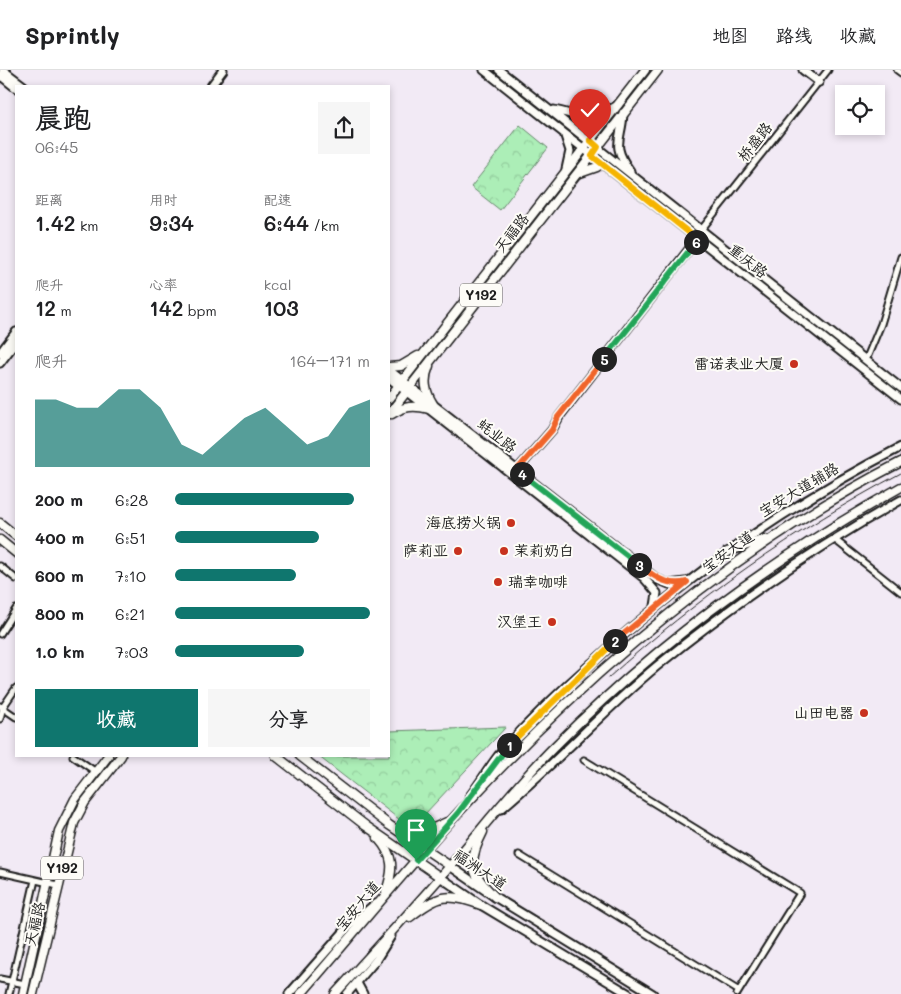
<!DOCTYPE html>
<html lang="zh">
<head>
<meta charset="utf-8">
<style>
  body { margin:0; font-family:Mali,"LXGW WenKai TC",sans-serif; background:#f6f6f6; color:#202124; height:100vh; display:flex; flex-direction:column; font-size:19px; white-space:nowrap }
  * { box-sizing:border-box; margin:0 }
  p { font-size:16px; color:#757577 }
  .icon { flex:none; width:28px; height:28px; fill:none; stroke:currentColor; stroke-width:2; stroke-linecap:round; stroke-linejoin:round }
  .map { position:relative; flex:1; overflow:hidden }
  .sheet { position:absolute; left:15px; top:15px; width:375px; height:672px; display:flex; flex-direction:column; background:#fff; border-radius:0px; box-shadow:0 2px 8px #0003 }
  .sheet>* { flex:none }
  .fabs { position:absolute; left:835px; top:15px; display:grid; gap:10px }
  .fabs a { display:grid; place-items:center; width:50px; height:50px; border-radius:0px; background:#fff; box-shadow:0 2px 8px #0003; font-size:25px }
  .pin { position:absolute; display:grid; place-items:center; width:42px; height:42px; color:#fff; margin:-51px -21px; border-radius:50% 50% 50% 0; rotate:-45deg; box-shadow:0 0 5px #0007 }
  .pin .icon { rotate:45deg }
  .km { position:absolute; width:25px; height:25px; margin:-12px; border-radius:50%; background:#222; color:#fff; font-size:14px; line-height:25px; text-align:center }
  .round { display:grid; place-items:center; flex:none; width:52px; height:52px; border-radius:0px; background:#f6f6f6 }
  .head { display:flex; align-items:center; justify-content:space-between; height:85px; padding:0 20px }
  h1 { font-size:28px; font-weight:600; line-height:38px }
  .stats { display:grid; grid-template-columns:repeat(3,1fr); gap:8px; height:85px; padding:5px 20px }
  .stats div { display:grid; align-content:center }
  .stats b { font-size:21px; font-weight:600 }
  .stats small { font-size:14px; font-weight:400 }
  .stats p { font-size:14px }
  .chart { height:140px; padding:10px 20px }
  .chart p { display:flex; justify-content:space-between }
  .chart svg { width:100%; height:90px; margin-top:5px; fill:#0f766e; opacity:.7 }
  .action { display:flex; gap:10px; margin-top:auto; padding:10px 20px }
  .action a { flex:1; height:58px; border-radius:0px; background:#0f766e; color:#fff; font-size:20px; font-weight:600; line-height:58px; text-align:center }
  .action a+a { background:#f6f6f6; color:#202124 }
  ul { padding:0 20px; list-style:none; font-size:16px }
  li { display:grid; grid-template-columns:80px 60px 1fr; align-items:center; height:38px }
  li i { height:12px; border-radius:6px; background:#0f766e }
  header { display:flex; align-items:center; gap:30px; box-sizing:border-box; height:70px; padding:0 25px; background:#fff; border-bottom:1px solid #e0e0e0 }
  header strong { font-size:24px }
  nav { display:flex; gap:28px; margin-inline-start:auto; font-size:18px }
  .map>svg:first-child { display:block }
</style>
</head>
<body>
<header>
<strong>Sprintly</strong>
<nav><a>地图</a><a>路线</a><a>收藏</a></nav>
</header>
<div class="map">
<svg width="901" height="924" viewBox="0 0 901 924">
  <defs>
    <pattern id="forest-crowns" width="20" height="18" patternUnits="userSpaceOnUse" patternTransform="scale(1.25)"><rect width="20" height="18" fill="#aceeb7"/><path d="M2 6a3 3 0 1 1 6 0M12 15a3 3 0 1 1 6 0" fill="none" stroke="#93cc9d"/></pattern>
  </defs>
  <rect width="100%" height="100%" fill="#f2eaf5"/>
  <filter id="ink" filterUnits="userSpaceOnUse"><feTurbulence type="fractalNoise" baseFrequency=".02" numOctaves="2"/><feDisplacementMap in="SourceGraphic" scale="10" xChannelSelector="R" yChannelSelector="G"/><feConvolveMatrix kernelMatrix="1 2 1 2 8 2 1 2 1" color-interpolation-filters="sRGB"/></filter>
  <g filter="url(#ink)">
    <path fill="url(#forest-crowns)" stroke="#64856a" d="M520 55 548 78 500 140 471 117Z
      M506 657 424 745 400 750 318 686H389V661Z"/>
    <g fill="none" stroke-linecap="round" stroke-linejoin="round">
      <g stroke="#1c1c1c" stroke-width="9">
        <path id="street" d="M897 0 901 3
          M701 160 828 0
          M866 290 881 254 901 187
          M834 469 901 522
          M0 496 16 509
          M0 564 16 539
          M0 636 16 647
          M0 649 3 637 16 618
          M73 686 96 702
          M584 690 800 823 737 924
          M519 785 739 921
          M0 802 58 815
          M0 909 25 914
          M9 924 35 810"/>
      </g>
      <g stroke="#1c1c1c" stroke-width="11">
        <path id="secondary" d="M3 0 24 16
          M484 0 901 329
          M499 0 901 318
          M803 0 819 12
          M0 5 16 18
          M211 16 223 0
          M554 40C590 48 584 53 618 35
          M623 43C622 71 610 73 630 101
          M565 66 570 81 566 99
          M0 283 16 262
          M0 293 16 272
          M389 300 657 509 669 514 685 512
          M389 308 644 508 657 523 655 536
          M517 400 552 360 559 347 697 169
          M470 726C480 713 488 699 498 686 527 653 559 622 592 593 685 507 788 435 901 377
          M501 739C555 694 603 641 657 596 734 533 815 478 901 430
          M450 796 495 827 653 924
          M440 807 481 835 629 924
          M357 913 363 924
          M289 924 348 857 375 834
          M347 924 376 890 391 866"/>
      </g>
      <g stroke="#1c1c1c" stroke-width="11">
        <path id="primary" d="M580 103 597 97
          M429 296C423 310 425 321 433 334
          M389 297 401 296 418 286
          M389 328 645 0
          M389 344 658 0
          M392 344C404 336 414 335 429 339
          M0 453 16 466
          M0 470 16 483
          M727 482 765 469
          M276 686 366 756 440 807
          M300 686 389 755 450 796
          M401 760 423 763 447 752
          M483 762C467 793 470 803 495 827
          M378 768C394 786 394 799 386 821
          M410 847C438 825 447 822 481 835
          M23 924 59 761 75 729 108 686
          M33 924 74 753 85 732 121 686
          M301 924C358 859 412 791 472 728 597 594 738 476 901 392
          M335 924C374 881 413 839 451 795 485 755 517 714 554 677 657 573 774 488 901 417"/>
      </g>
      <use href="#street" stroke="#fdfcf7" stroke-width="5"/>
      <use href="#secondary" stroke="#fdfcf7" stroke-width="7"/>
      <use href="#primary" stroke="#fdfcf7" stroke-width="8"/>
      <path stroke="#1c1c1c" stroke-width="1" d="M608 608C697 528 795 460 901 403"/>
    </g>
  </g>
  <g fill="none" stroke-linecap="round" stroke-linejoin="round" filter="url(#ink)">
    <g stroke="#fff" stroke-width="10">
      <path id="split-1" d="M416 790 458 743 509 675"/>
    </g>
    <g stroke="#fff" stroke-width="10">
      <path id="split-2" d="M509 675 615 571"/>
    </g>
    <g stroke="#fff" stroke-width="10">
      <path id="split-3" d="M615 571 687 512C667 517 655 507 639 495"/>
    </g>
    <g stroke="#fff" stroke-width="10">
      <path id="split-4" d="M522 404 639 495"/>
    </g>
    <g stroke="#fff" stroke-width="10">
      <path id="split-5" d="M522 404 517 400 552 360 558 347 604 289"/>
    </g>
    <g stroke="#fff" stroke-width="10">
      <path id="split-6" d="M604 289 696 172"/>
    </g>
    <g stroke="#fff" stroke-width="10">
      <path id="split-7" d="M590 70 598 77 592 86 697 169 696 172"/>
    </g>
    <use href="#split-1" stroke="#22a559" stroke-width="6"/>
    <use href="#split-2" stroke="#f5b400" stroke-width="6"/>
    <use href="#split-3" stroke="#f0652b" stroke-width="6"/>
    <use href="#split-4" stroke="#22a559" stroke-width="6"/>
    <use href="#split-5" stroke="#f0652b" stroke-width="6"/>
    <use href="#split-6" stroke="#22a559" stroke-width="6"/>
    <use href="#split-7" stroke="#f5b400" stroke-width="6"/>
  </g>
  <g fill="#c8321e" stroke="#fdfcf7" stroke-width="2">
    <circle cx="794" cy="294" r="5"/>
    <circle cx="511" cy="453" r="5"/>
    <circle cx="458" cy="481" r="5"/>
    <circle cx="504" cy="481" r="5"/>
    <circle cx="498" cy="512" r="5"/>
    <circle cx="552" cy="552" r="5"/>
    <circle cx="864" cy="643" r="5"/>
  </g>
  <g text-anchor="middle" stroke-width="4" stroke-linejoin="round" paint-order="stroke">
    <g fill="#fdfcf7" stroke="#605f5e" stroke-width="1">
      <rect x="460" y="213.5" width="42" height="23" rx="4"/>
      <rect x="41" y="786.5" width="42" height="23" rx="4"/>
    </g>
    <g font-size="14" font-weight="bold" fill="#1c1c1c">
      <text x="481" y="230">Y192</text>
      <text x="62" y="803">Y192</text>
    </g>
    <g font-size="15" fill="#1c1c1c" stroke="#fdfcf7">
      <text transform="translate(755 72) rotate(-51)" y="5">桥盛路</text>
      <text transform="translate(512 163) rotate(-52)" y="5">天福路</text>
      <text transform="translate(748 191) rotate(38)" y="5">重庆路</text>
      <text transform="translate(497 366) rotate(38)" y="5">蚝业路</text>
      <text transform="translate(799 420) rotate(-31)" y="5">宝安大道辅路</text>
      <text transform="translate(728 482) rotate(-36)" y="5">宝安大道</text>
      <text transform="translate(480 800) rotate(34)" y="5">福洲大道</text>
      <text transform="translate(358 836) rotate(-50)" y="5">宝安大道</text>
      <text transform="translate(35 854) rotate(-77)" y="5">天福路</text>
    </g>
    <g font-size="15" fill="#1c1c1c" stroke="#fdfcf7" text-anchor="end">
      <text x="784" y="299">雷诺表业大厦</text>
      <text x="501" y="458">海底捞火锅</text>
      <text x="448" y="486">萨莉亚</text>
      <text x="514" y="486" text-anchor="start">茉莉奶白</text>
      <text x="508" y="517" text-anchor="start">瑞幸咖啡</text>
      <text x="542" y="557">汉堡王</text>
      <text x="854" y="648">山田电器</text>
    </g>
  </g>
</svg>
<div class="fabs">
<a><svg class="icon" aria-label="locate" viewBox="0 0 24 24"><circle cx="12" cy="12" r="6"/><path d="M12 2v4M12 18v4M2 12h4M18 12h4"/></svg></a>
</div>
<div class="pin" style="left:416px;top:790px;background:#1e9e55"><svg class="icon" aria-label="arrive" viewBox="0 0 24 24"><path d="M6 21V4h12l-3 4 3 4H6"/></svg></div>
<div class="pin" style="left:590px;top:70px;background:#d93025"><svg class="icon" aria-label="check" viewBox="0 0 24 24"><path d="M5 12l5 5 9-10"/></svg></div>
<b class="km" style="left:509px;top:675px">1</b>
<b class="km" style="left:615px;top:571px">2</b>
<b class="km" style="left:639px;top:495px">3</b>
<b class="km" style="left:522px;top:404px">4</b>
<b class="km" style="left:604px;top:289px">5</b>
<b class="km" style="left:696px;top:172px">6</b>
<section class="sheet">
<div class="head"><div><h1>晨跑</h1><p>06:45</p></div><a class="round"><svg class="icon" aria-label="share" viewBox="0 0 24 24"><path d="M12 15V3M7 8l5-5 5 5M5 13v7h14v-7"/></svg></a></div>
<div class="stats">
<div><p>距离</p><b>1.42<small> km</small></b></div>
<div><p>用时</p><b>9:34</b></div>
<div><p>配速</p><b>6:44<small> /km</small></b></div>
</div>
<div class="stats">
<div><p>爬升</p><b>12<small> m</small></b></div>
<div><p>心率</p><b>142<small> bpm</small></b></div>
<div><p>kcal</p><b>103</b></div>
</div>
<div class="chart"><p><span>爬升</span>164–171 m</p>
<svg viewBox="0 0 160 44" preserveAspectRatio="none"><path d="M0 44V11L10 11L20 15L30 15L40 6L50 6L60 15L70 33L80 38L90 29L100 20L110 15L120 24L130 33L140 29L150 15L160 11V44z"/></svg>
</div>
<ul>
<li><b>200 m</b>6:28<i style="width:92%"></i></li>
<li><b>400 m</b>6:51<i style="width:74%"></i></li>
<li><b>600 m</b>7:10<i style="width:62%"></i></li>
<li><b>800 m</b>6:21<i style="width:100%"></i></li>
<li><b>1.0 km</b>7:03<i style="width:66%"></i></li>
</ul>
<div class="action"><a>收藏</a><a>分享</a></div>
</section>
</div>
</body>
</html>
